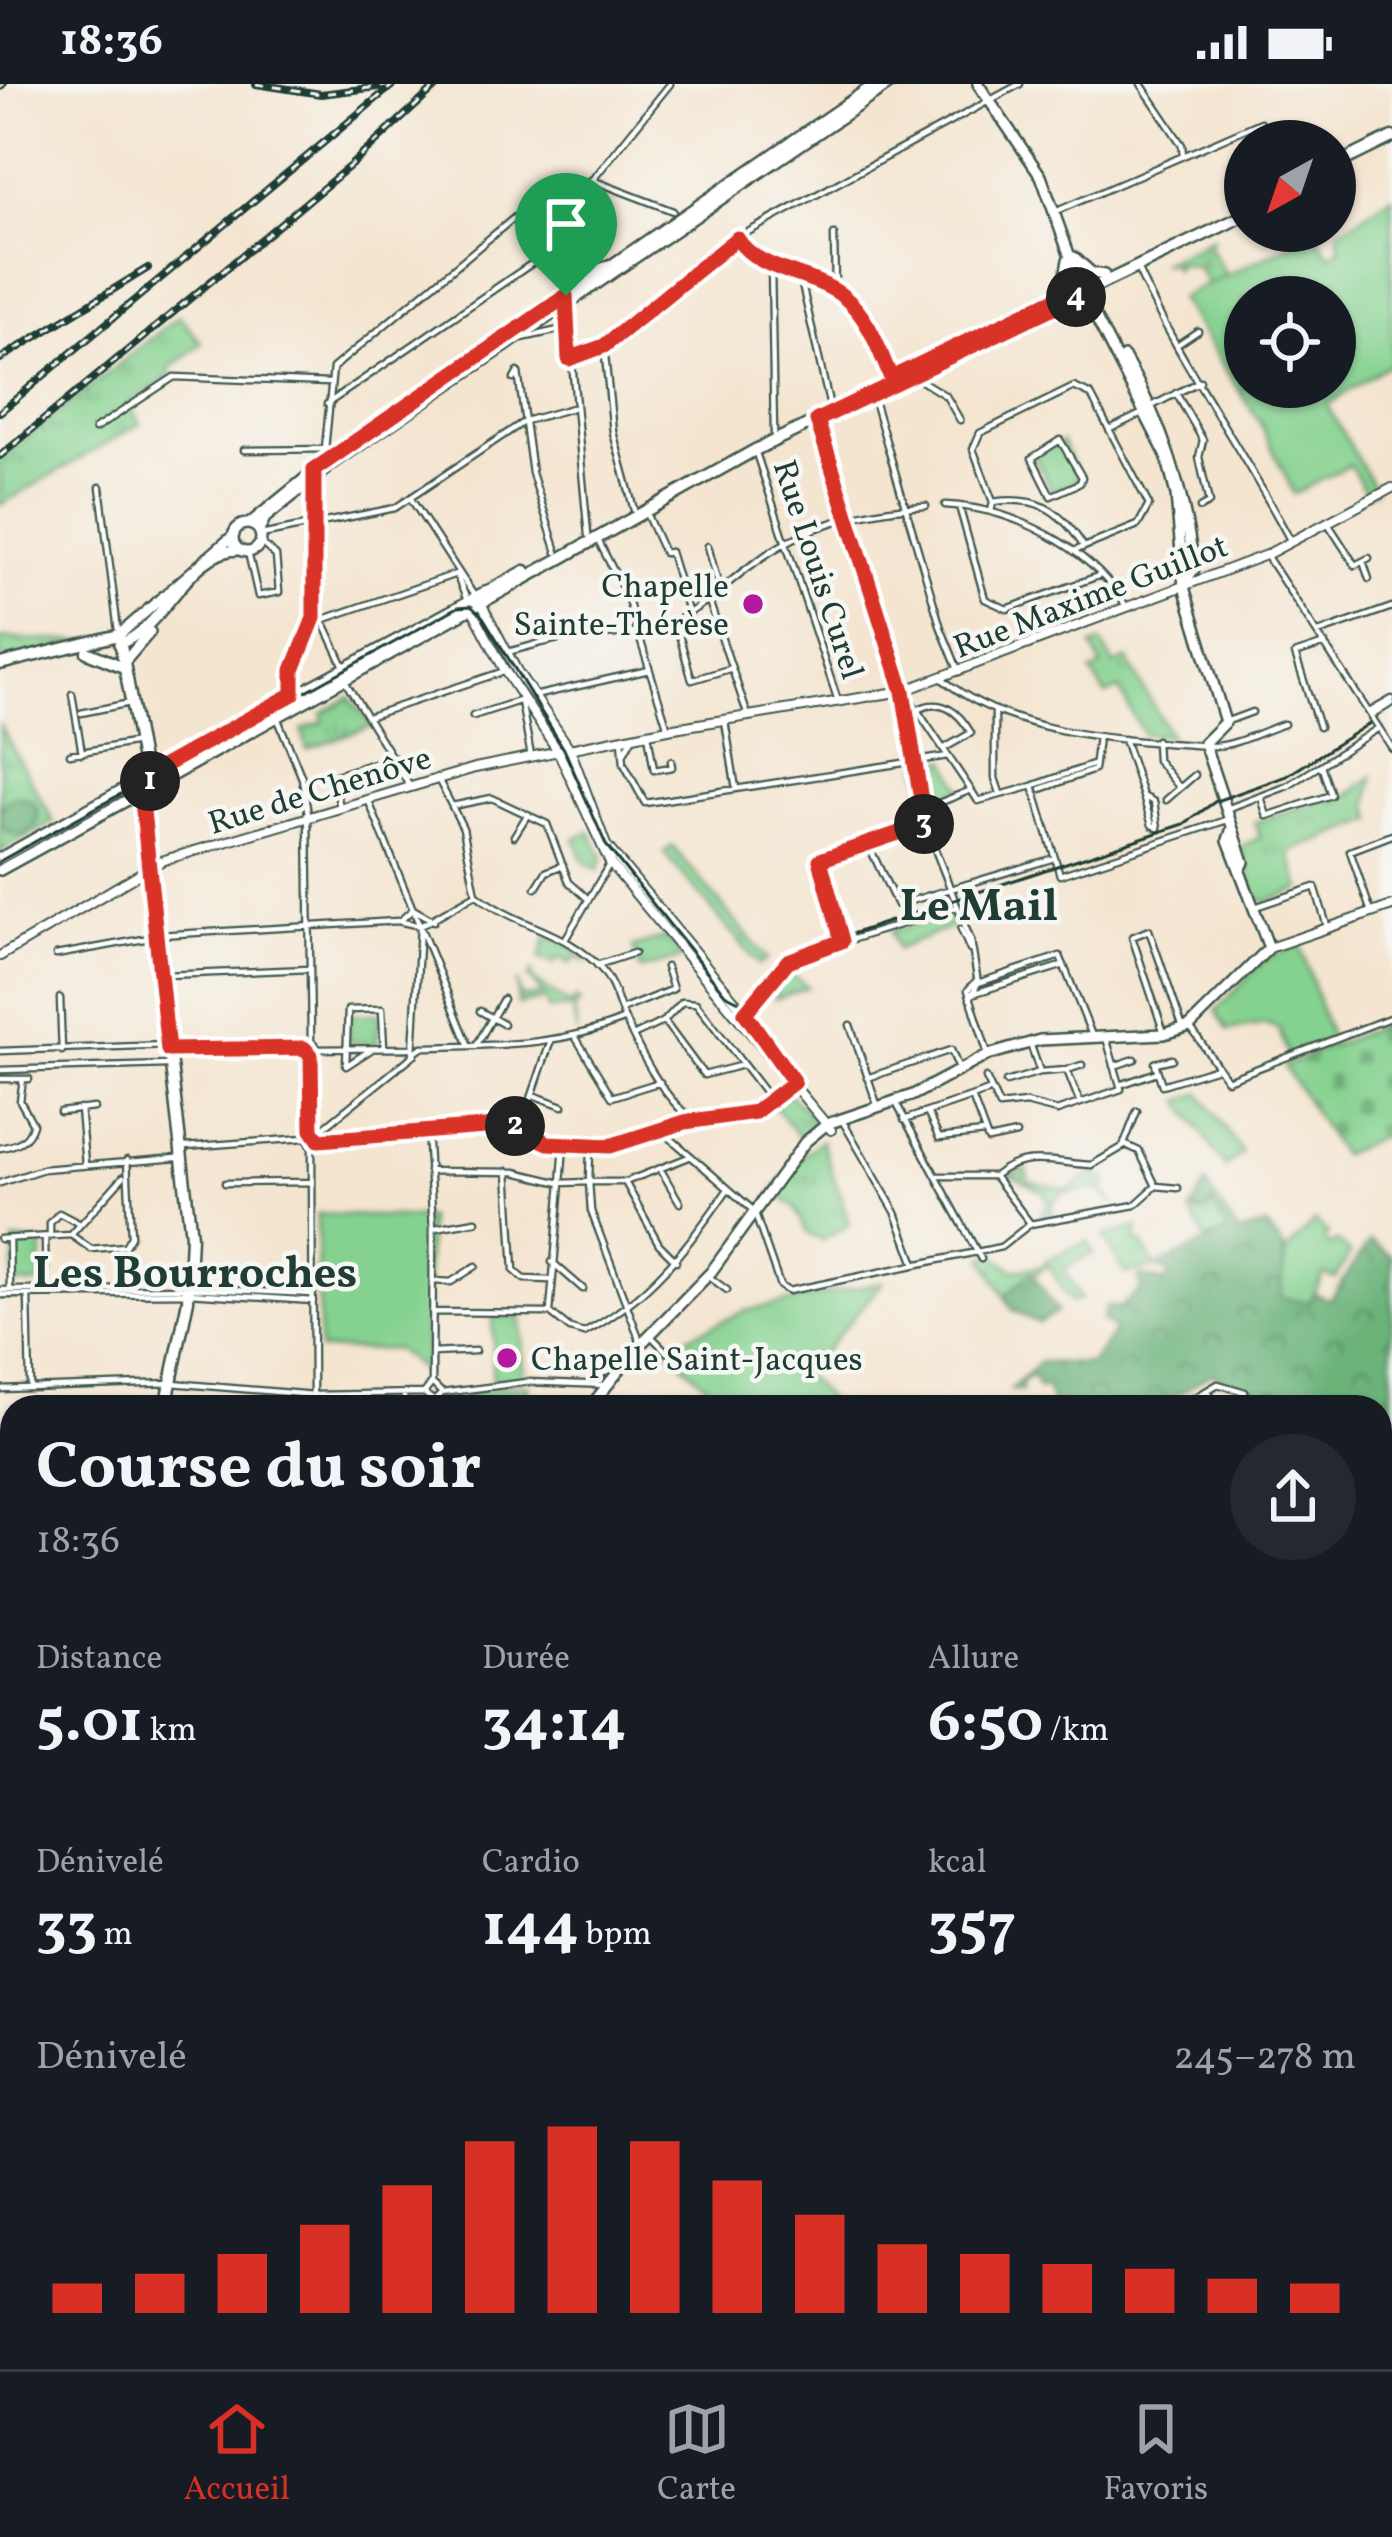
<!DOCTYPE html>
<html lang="fr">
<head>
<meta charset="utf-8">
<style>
  body { margin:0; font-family:Vollkorn,serif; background:#242831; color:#f1f3f6; height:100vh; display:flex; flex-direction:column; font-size:45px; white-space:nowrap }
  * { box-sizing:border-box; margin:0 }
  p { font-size:39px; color:#9ea1a6 }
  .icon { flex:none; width:66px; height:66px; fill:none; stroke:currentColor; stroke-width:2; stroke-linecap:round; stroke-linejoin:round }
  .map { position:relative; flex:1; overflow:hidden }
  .panel { position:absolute; left:0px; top:1311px; width:1392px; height:975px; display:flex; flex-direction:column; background:#171b24; border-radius:36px 36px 0 0; box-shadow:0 3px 9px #0004 }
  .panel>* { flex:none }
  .needle { width:78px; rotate:220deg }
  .controls { position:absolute; left:1224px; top:36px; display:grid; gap:24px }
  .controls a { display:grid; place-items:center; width:132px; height:132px; border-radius:50%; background:#171b24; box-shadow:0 3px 9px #0004; font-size:60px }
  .pin { position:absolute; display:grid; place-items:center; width:102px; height:102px; color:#fff; margin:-123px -51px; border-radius:50% 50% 50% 0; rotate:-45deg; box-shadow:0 0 12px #0007 }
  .pin .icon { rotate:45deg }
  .km { position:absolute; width:60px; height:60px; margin:-30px; border-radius:50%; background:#222; color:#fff; font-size:33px; line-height:60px; text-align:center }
  .round { display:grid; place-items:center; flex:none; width:126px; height:126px; border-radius:63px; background:#242831 }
  .head { display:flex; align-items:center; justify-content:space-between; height:204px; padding:0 36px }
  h1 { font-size:66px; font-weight:700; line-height:90px }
  .figures { display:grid; grid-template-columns:repeat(3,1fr); gap:18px; height:204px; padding:12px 36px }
  .figures div { display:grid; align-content:center }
  .figures b { font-size:60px; font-weight:700 }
  .figures small { font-size:33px; font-weight:400 }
  .figures p { font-size:33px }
  .chart { height:336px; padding:24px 36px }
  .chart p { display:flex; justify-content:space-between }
  .chart svg { width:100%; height:216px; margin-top:12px; stroke:#d93025; stroke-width:6 }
  .status { display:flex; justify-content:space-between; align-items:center; height:84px; padding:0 60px; background:#171b24; direction:ltr }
  .status svg { height:33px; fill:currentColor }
  .tab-bar { display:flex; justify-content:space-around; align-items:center; height:168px; border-top:3px solid #363941; background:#171b24; font-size:33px; color:#9ea1a6 }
  .tab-bar a { display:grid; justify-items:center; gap:6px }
  .tab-bar .on { color:#d93025 }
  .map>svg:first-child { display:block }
</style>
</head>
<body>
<div class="status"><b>18:36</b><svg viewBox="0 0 49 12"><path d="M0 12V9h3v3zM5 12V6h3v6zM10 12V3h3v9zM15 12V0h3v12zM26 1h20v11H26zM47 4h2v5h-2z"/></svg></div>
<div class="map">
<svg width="1392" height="2285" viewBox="0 0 1392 2285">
  <defs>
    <pattern id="grass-tufts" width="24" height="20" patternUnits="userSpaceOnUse" patternTransform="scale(3)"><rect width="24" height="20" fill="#85d18f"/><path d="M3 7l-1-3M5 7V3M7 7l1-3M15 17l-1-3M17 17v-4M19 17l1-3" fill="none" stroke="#6cab76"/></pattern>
    <pattern id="forest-crowns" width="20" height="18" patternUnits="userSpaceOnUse" patternTransform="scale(3)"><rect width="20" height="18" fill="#6cb37a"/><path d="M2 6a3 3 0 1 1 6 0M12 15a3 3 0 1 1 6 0" fill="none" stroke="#589365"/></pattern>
    <pattern id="cemetery-stones" width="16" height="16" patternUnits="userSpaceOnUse" patternTransform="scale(3)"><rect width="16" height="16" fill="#85d18f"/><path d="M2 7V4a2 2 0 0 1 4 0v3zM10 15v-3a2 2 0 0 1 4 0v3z" fill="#6cab76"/></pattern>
  </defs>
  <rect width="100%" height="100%" fill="#f6f6f2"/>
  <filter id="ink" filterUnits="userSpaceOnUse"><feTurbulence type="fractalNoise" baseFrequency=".00833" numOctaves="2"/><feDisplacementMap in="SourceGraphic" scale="24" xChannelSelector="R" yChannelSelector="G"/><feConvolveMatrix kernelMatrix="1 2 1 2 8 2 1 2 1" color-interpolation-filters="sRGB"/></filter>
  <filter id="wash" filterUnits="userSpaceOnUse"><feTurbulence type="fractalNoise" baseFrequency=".004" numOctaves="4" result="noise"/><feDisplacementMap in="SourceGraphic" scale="48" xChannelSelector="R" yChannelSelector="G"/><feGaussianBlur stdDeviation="2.7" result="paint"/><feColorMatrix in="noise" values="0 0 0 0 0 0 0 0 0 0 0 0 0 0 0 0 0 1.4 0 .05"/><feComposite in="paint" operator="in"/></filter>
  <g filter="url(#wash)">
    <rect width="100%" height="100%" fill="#f4e5d0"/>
    <path fill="url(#grass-tufts)" stroke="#528762" stroke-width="3" d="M1212 154 1209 162 1226 191 1207 201 1198 185 1205 182 1202 176 1195 183 1178 179 1174 185 1172 179H1161Z
      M179 232 202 259 169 285 171 292 129 320 140 340 0 421V375Z
      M1062 358 1080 396 1052 408 1034 371Z
      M0 554 87 558 0 576Z
      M1101 558 1114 581 1127 575 1170 652 1143 650 1119 605 1106 611 1091 588 1102 582 1092 562Z
      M350 613 371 642 307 665 302 646 323 638 322 630Z
      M0 642 54 738 0 768Z
      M947 676 962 706 926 719 919 681Z
      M1373 693 1369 721 1374 736 1297 765 1290 770 1301 805 1266 818 1256 813 1241 762 1260 754 1255 738 1332 713 1335 719Z
      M590 748 603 773 598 786 583 777 575 754Z
      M672 762 767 875 759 881 664 769Z
      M950 830 955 842 897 865 891 847Z
      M546 853 571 862 588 878 577 873 570 880 560 873 554 879 540 875Z
      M666 853 683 874 640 886 633 863Z
      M784 884 808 903 775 915 774 893Z
      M532 888V895L570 921 576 915 580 919 574 925 577 949 573 924 548 926 545 915 518 921 517 897 521 913 543 911 528 893Z
      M380 930 377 960 349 958V931Z
      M1201 1009 1242 1069 1225 1083 1181 1017Z
      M789 1010 816 1036 802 1056 773 1021Z
      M821 1056 850 1140 822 1156 808 1150 794 1122 773 1108 795 1078Z
      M1026 1085 1029 1098 1069 1106 1096 1087 1108 1098 1103 1106 1115 1120 1097 1105 1062 1109 1051 1120 1055 1133 1041 1132 1048 1119 1045 1109 1009 1090Z
      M1212 1119 1229 1148 1206 1156 1190 1128 1203 1129Z
      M15 1157 42 1158 41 1200H13Z
      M991 1170 1015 1186 1047 1181 1005 1213 984 1174Z
      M493 1232 521 1233 524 1295 492 1299Z
      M1391 1814 1392 1815V1927L1380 1924V1851H1385Z
      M1380 2072 1392 2074V2236L1380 2235Z
      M0 2144H11V2285H0Z
      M892 2274H1353L1366 2285H894L889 2282Z"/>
    <path fill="url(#forest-crowns)" stroke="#467857" stroke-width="3" d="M0 732a19 19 0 1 1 38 0a19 19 0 1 1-38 0Z
      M1206 1100 1238 1149 1266 1142 1284 1164 1282 1214 1310 1218 1314 1209 1330 1216 1370 1157 1392 1172V1519H1380V1323H1262L1250 1307 1211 1289 1159 1323H1054L1045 1302 1039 1305 1032 1291 1021 1299 1022 1307 1010 1306 1040 1278 1090 1280 1115 1247 1102 1236 1106 1223H1120L1140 1207 1139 1192 1166 1198 1170 1189 1156 1183 1228 1148 1212 1119 1204 1129 1192 1124Z
      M1032 1188 1057 1228 1038 1239 1013 1226 1005 1213Z
      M1392 1565V1632L1384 1628 1387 1617 1380 1608V1573Z
      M1380 1813 1391 1814 1384 1853H1389L1392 1832V1878L1380 1877Z
      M878 2274H949L978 2285H894Z
      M986 2274H1228L1199 2285H1012Z"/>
    <path fill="url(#cemetery-stones)" stroke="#528762" stroke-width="3" d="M1388 938 1392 1048 1341 1071 1284 982Z"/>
    <path fill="#85d18f" stroke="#528762" stroke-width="3" fill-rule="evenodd" d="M1392 112V278L1327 321 1375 406 1367 410 1350 381 1294 410 1259 337 1179 214 1315 149 1330 171 1340 165 1338 148ZM1245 213H1335V303H1245Z
      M1300 860 1331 957 1288 972 1279 945 1266 940 1228 946 1216 927 1265 876Z
      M317 1130 428 1134 424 1288 395 1265 319 1266Z
      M1315 1137 1328 1150 1324 1157 1330 1163 1337 1157 1350 1169 1336 1194 1323 1191 1310 1218 1281 1214 1286 1168Z
      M1138 1143 1136 1158H1141L1156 1183 1125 1190 1104 1153Z
      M1088 1157 1094 1169 1064 1184 1081 1215 1071 1218 1045 1177Z
      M883 1198 804 1291 835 1323H730L665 1263 745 1227Z
      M528 1301V1323H466L468 1309Z
      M0 1877 9 1901V2041L4 2040Z"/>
  </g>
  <g filter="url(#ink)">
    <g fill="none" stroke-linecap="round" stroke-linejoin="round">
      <g stroke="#3f564b" stroke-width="9">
        <path id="minor" d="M1141 0 1182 61 1183 72
          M592 96 673 127
          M557 123 595 93 670 0
          M1057 127 1261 38
          M834 151 835 206
          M737 154C757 189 814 189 844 213 869 233 880 266 891 294
          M771 182 774 350
          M1137 184C1179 278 1242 364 1290 456
          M563 187 575 191 607 180
          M800 192 830 323
          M567 224 588 451
          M522 254 568 244
          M1177 261 1198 247
          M604 262 613 348 634 426
          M569 275 604 262 737 154 1020 0
          M912 291 946 312 960 336
          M514 295 518 288 532 389 557 468
          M1176 309 1203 356 1199 373 1209 419 1200 424
          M873 313 941 544 959 588
          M327 320 534 178 562 173
          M1152 322 1200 297
          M817 336 903 607 925 740 971 857 978 899 970 915
          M95 345 174 293 329 299
          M1110 345 1143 329
          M1060 356 1082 393 1080 399 1051 412 1032 374Z
          M244 366 340 365
          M755 366 838 617
          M324 375 333 284 550 104 556 111 566 213
          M100 403 118 547
          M411 415 473 510
          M993 418C1036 412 1059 424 1082 460
          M945 421C1013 424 1087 462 1124 519
          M959 422 985 515 1007 525 1101 491
          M645 427 664 469 670 468 689 531
          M991 428 993 418 973 365 980 349 1074 303 1091 311 1149 421 1138 441 1074 467
          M1329 441 1355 481 1369 474
          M261 451 395 424 525 337 572 324
          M597 454 627 513 668 645
          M708 462 720 507
          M248 468 258 512 279 508 276 472 261 459
          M1266 471 1392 664
          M1363 477 1369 495
          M456 490 467 516
          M709 517 748 632
          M323 537 343 580
          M675 537 692 596 729 585
          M313 539 456 490
          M1318 549 1392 523
          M507 568C528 563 549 556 570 553 601 549 632 553 662 542 699 529 722 502 753 480 803 442 864 425 926 422
          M941 594C1012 653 1125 656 1212 662 1233 663 1264 646 1284 640
          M346 599 409 701
          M72 610 82 669
          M292 611 293 586 314 534 315 394
          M907 611 971 706
          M534 612 649 586
          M521 617 531 672
          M917 626C941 613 959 628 971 649L943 665
          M995 626V694L1000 709
          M1371 627 1392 615
          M81 629 130 619
          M370 632 505 587
          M473 632 519 617
          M1371 632 1392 619
          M277 633 302 694 308 730 311 959
          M725 637 736 705
          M1225 638 1252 628
          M1319 643 1295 570 1325 560
          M648 650 654 686 672 683 671 677
          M622 655 624 680 645 719 948 672
          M1124 655 1143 712
          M1156 656 1157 676 1180 704
          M70 670 138 658
          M623 671 633 653
          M437 693 463 744 476 810
          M1035 701 1092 681
          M1041 705 1094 686 1098 653
          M1143 712 1154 718 1158 744 1152 741Z
          M1261 713 1267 732 1331 711 1321 681
          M1166 716 1195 691
          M369 718 469 962
          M452 722 492 714 547 740 569 798 587 814
          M340 723 333 692 393 673
          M1229 724 1288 702 1377 645
          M924 725 971 706 978 717 1033 702 1060 791 1227 736
          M514 752 528 730
          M868 760 897 821 1051 775
          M536 804 546 788 563 781
          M476 810C516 843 568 846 602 886 615 902 617 918 625 936 641 970 663 1014 693 1036
          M1255 823 1315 803 1327 842
          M1371 828 1350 767 1392 751
          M401 836 413 825 434 837
          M420 842 413 969 422 963C493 961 559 963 625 935
          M961 845 970 866
          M159 851 398 837 420 842 476 810
          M566 854 610 779
          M842 857 820 776 925 740
          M56 871 155 853
          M597 881 634 869
          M165 891 310 885
          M977 896 968 906 987 967
          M978 899 1060 872 1093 954
          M972 910 1064 881
          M60 914 62 967
          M621 926 673 905 666 883
          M480 927 503 940
          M742 930C765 913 770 887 795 873L954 824
          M664 937 704 991 743 981
          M850 941 878 1023
          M1191 944 1227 996 1392 933
          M1164 949 1132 853 1149 846 1183 944
          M633 952 664 937 682 918 696 919 770 1015
          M576 954 612 1013 660 998
          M1107 957 1120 1001 1157 988
          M305 965a6 6 0 1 1 12 0a6 6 0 1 1-12 0Z
          M476 962 503 915
          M1031 962 1040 988 1067 986 1080 1019
          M317 965 410 964
          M372 965 346 982 348 926 382 925 384 964
          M172 966 304 965
          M0 967 168 961
          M311 971 312 1046
          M1172 975 1155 979 1162 1001 1217 984
          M1114 982 1135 975
          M0 986 168 981
          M1067 986 1082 981
          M867 994 951 966 959 985
          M986 994 999 1022 1026 1019 1057 1027 1121 1005 1120 1001
          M0 995H29
          M1006 998 1040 988
          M533 1011 563 1022
          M972 1013 988 1056 1016 1050
          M895 1017 981 1175
          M80 1025 85 1080
          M60 1028 94 1024
          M927 1028 939 1054 984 1049
          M904 1036 989 1007
          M843 1038 896 1129 915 1180
          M521 1044 550 959
          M427 1045 433 1144 432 1299
          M661 1046 754 1127 780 1202 788 1207 1001 1163 1030 1140 1135 1121 1156 1102
          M318 1048 415 970
          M311 1060 366 1050 510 1041 553 1060 610 1062 685 1038 755 1028 793 998
          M1124 1060 1137 1027
          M564 1061 561 1099 589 1098 590 1064
          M185 1063 305 1054
          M0 1064C17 1061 28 1057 33 1040L20 1017 23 995
          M429 1087 515 1088 561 1099 550 1228
          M508 1087 514 1186 524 1195 550 1196
          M662 1088 680 1119
          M936 1092H994C1025 1066 1059 1080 1092 1081L1126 1061 1139 1067 1156 1102
          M994 1092 1030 1139
          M625 1098 659 1160 676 1177
          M0 1099 43 1085 177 1074
          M225 1099 312 1098
          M1156 1102 1178 1104
          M435 1144 476 1137
          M71 1151 123 1093
          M50 1153V1139L59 1129 80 1140
          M45 1154 46 1208
          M0 1155 71 1151 91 1165 125 1162 131 1152 127 1076
          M9 1157 10 1205
          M552 1178 583 1205
          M708 1192 727 1206
          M433 1197 451 1198 476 1182
          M0 1206 190 1204 313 1210
          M0 1211 189 1209 313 1217
          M28 1212 30 1302
          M432 1228 550 1229 570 1245 584 1249C648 1215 687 1164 728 1105
          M649 1250 667 1268
          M641 1259 591 1127 589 1098H625L689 1073
          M432 1269 475 1267
          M593 1295 619 1280
          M0 1305 172 1299 314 1311 424 1309 434 1317 442 1309 527 1298 608 1301
          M1208 1307 1217 1323
          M424 1309 432 1299 442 1309
          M313 1323 312 1065 306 1049 314 1046 319 1056
          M404 1323V1311
          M1056 1323V1319
          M1179 1323 1218 1300 1245 1308
          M0 1376 12 1378
          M0 1525 12 1505
          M1380 1526H1392
          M0 1602 12 1608
          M1380 1708 1392 1709
          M1380 1758 1392 1759
          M1380 1810 1392 1811
          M1380 1926 1392 1929
          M1380 1981 1387 1980
          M680 2274 682 2285
          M868 2274 884 2285
          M70 2285V2276L229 2274
          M272 2285V2274
          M399 2285V2274
          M482 2285V2274"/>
      </g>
      <g stroke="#3f564b" stroke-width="12">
        <path id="tertiary" d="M481 519 517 587 570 665 606 761 741 924 750 944
          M470 521 505 587 558 667 610 779 831 1046
          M1269 864 1392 822
          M0 872 161 777 475 684 668 645 903 607 1266 471 1392 404
          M12 1725 7 1788 12 1814
          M0 1841 12 1851
          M335 2274V2285
          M342 2285V2274"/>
      </g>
      <g stroke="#3f564b" stroke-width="14">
        <path id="secondary" d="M978 0 1041 92 1083 209 1166 371 1176 411 1184 503 1225 638 1204 659 1244 778 1241 784
          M1074 173 1092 189 1104 191
          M1062 211 1068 176
          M1124 273C1164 342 1184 406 1194 485L1189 492
          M233 454a14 14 0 1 1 28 0a14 14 0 1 1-28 0Z
          M249 440 330 374 875 0
          M259 447 265 434 334 379 890 0
          M119 551 234 451
          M119 560C166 544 188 466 239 466
          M127 575 150 548
          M0 774 145 693
          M0 786 142 708
          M590 1323 637 1264 711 1188 805 1058 827 1040 913 1011 988 971 1040 956 1164 950 1190 942 1269 864 1228 756 1231 747
          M0 1475 12 1482
          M1380 2066 1392 2069
          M0 2134H12"/>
      </g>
      <g stroke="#3f564b" stroke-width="15">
        <path id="primary" d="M1335 81 1392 53
          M119 551 145 693 149 793 191 1152 188 1216 166 1323
          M87 568 121 582
          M0 580 119 551
          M145 693 525 487
          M142 708 755 366 1245 131
          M0 1692 12 1622
          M0 1738 12 1667"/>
      </g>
      <use href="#minor" stroke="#fff" stroke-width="4.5"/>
      <use href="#tertiary" stroke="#fff" stroke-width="8"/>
      <use href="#secondary" stroke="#fff" stroke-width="9"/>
      <use href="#primary" stroke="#fff" stroke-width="10"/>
      <path stroke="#1f3d34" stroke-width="3" d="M0 777 458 523 471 522 483 533 564 665 606 761 725 910 743 919C764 912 766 885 785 872L1184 740 1216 717 1287 692 1370 639"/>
      <g stroke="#1f3d34" stroke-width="8">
        <path id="rail" d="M256 0 321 10 386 2
          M0 3 3 0
          M0 275 148 184
          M0 328 394 0
          M0 372 351 81 439 0"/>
      </g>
      <use href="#rail" stroke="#f6f6f2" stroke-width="3" stroke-dasharray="9" stroke-linecap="butt"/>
    </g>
  </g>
  <g fill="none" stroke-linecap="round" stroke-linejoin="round" filter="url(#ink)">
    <g stroke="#fff" stroke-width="24">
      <path id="route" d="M737 154C758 189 814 188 844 213 869 233 879 266 891 294L1080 203 1083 209 817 336 903 607 925 740 820 776 842 857 788 877 745 929 794 998 755 1028 685 1038 610 1062 548 1059 510 1041 319 1056 312 1046 311 971 304 964 168 966 142 717 151 689 293 610V586L314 534V386L566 212 569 275 604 262Z"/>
    </g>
    <use href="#route" stroke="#d93025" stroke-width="15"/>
  </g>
  <g fill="#b5179e" stroke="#f6f6f2" stroke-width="4.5">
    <circle cx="753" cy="520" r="12"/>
    <circle cx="507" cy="1274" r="12"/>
  </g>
  <g text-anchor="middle" stroke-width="9" stroke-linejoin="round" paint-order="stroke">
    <g font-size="33" fill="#1f3d34" stroke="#f6f6f2">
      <text transform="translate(820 485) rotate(72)" y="12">Rue Louis Curel</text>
      <text transform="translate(1090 511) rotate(-21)" y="12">Rue Maxime Guillot</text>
      <text transform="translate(319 705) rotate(-17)" y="12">Rue de Chenôve</text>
    </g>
    <g font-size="33" fill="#1f3d34" stroke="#f6f6f2" text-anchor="end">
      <text x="729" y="513">Chapelle<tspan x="729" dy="38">Sainte-Thérèse</tspan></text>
      <text x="531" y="1286" text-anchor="start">Chapelle Saint-Jacques</text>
    </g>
    <g font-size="45" font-weight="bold" fill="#1f3d34" stroke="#f6f6f2">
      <text x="979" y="836">Le Mail</text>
      <text x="195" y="1203">Les Bourroches</text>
    </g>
  </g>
</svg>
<div class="controls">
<a><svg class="needle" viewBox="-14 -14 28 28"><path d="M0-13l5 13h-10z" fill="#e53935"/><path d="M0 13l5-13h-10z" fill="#9ea1a6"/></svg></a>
<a><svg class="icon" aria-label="locate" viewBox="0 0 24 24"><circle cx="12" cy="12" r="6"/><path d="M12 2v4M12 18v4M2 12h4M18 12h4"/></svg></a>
</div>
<div class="pin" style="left:566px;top:212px;background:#1e9e55"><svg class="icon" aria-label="arrive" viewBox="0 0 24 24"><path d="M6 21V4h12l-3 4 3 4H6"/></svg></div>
<b class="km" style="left:150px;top:697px">1</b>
<b class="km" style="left:515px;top:1042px">2</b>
<b class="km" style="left:924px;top:740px">3</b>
<b class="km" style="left:1076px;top:213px">4</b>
<section class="panel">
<div class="head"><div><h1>Course du soir</h1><p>18:36</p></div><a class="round"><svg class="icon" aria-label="share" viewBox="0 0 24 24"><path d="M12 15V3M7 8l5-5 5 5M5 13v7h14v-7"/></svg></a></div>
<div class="figures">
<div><p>Distance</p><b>5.01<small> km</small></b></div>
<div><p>Durée</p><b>34:14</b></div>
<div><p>Allure</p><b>6:50<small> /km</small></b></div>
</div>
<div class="figures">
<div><p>Dénivelé</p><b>33<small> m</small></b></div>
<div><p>Cardio</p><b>144<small> bpm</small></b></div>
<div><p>kcal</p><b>357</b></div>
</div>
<div class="chart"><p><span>Dénivelé</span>245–278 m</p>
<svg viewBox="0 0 160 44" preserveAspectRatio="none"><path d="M5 44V38M15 44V36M25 44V32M35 44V26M45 44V18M55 44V9M65 44V6M75 44V9M85 44V17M95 44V24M105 44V30M115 44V32M125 44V34M135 44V35M145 44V37M155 44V38"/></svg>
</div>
</section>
</div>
<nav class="tab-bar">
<a class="on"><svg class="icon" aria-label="home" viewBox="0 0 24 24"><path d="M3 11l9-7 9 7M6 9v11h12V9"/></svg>Accueil</a>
<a><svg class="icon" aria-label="map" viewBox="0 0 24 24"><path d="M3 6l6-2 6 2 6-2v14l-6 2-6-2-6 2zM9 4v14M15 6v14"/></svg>Carte</a>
<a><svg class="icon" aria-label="saved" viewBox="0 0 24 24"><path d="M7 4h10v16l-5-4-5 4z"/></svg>Favoris</a>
</nav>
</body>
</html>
